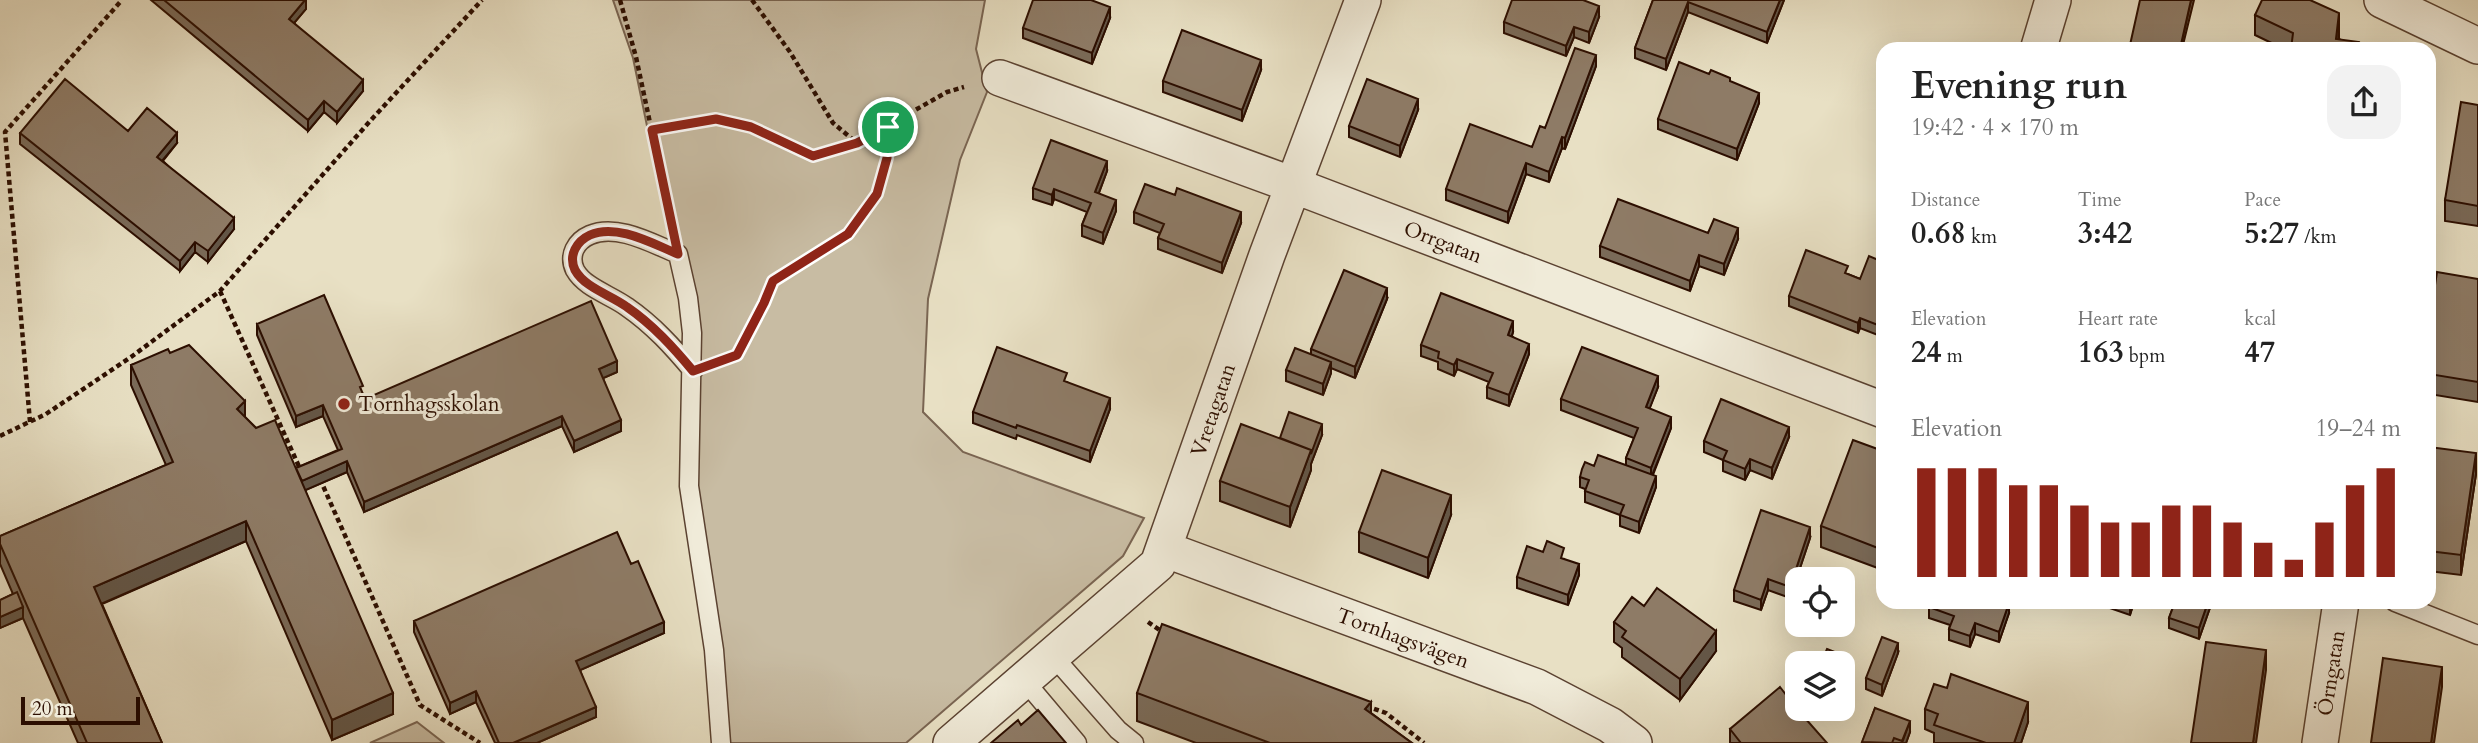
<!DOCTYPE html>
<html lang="en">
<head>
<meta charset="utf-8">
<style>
  body { margin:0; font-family:Cardo,serif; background:#f2f2f2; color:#222; height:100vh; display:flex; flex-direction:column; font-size:26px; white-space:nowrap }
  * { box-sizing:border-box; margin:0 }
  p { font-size:23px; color:#767676 }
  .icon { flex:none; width:38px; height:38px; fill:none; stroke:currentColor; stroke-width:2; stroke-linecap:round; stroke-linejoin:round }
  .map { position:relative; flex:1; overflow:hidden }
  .panel { position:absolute; left:1876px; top:42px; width:560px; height:567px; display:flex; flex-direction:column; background:#fff; border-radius:21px; box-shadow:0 7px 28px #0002 }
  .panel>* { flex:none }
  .tools { position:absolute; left:1785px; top:567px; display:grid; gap:14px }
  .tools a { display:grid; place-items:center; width:70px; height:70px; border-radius:14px; background:#fff; box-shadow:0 7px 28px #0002; font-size:35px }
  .scale { position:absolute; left:21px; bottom:18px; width:119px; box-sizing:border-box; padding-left:7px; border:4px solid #2c0e00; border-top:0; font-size:19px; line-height:24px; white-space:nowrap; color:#2c0e00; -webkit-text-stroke:5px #f0ebd9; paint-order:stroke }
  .pin { position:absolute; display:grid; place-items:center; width:60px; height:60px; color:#fff; margin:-30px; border:4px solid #fff; border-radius:50%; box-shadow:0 2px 7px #0007 }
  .round { display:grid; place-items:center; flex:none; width:74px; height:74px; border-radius:21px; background:#f2f2f2 }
  .head { display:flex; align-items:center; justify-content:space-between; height:119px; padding:0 35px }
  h1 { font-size:38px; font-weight:700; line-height:52px }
  .stats { display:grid; grid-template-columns:repeat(3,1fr); gap:10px; height:119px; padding:7px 35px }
  .stats div { display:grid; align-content:center }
  .stats b { font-size:30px; font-weight:700 }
  .stats small { font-size:19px; font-weight:400 }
  .stats p { font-size:19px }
  .chart { height:196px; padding:14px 35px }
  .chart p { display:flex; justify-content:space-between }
  .chart svg { width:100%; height:126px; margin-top:7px; stroke:#8f2418; stroke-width:6 }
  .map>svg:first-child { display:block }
</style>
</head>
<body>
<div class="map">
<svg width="2478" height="743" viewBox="0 0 2478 743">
  <rect width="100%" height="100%" fill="#e8e0c4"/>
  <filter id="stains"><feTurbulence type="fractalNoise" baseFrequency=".00286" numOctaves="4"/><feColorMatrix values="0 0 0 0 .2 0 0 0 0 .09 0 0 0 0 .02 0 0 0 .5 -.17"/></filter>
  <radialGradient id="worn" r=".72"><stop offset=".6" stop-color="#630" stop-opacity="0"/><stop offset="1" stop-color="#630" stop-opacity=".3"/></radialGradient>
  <path fill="#c8bca3" stroke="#7a6552" stroke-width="2" d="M613 0H985L976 49 987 92 960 160 928 299 923 412 963 452 1144 518 1123 556 906 743H716L687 445 686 315 633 58Z
    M417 722 444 743H370Z"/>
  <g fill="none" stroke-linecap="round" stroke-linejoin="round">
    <g stroke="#5b4231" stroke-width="21">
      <path id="service" d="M693 371C673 347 653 325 627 307 611 295 585 288 575 270 568 255 576 241 590 235 617 223 653 244 678 254L688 298 692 333 689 486 714 650 721 743
        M2395 602 2478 635
        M1053 656 1118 730 1134 743
        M1024 680 1077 743"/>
    </g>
    <g stroke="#5b4231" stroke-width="38">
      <path id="minor" d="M2382 0 2478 46
        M2039 47 2053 0
        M1000 78 1293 185 1883 410
        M1164 549 1537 687 1610 725 1634 743
        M951 743 1158 564 1267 255 1363 0
        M2320 743 2341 602"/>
    </g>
    <path stroke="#2c0e00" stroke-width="4.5" stroke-dasharray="5 3.5" stroke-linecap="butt" d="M620 0 636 57 670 217
      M752 0 790 52 833 123 857 143 947 92 964 87
      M651 130 716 119 751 127 813 156 856 144
      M220 291 301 471
      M721 361 737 355 764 303 773 281 848 234 877 194 887 158 888 128
      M30 422 5 132 122 0
      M0 436 46 414 131 357 220 291 371 120 482 0
      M320 479 420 705 480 743
      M1148 622 1164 633
      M1366 706 1386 713 1424 743"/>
    <use href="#service" stroke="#f0ebd9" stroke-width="18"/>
    <use href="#minor" stroke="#f0ebd9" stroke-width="35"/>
  </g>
  <path fill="#7a6a58" stroke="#2c0e00" stroke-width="2" d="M151 0H306V9L294 23 363 91 337 123 324 112 308 131Z
    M1653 0H1784L1767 43 1688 12 1666 70 1635 58V48Z
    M2255 15 2339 33V39L2359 49H2284L2255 35Z
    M1599 17 1589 43 1574 37 1566 56 1504 33V22Z
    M1110 18 1092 64 1023 38V28Z
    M2130 45 2182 49H2130Z
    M1596 66 1565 149 1562 148 1549 182 1526 174 1508 223 1446 200V189L1532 147 1545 128Z
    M1261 70 1242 121 1163 92V81Z
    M1709 74 1730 82 1759 103 1737 160 1658 129V119Z
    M2478 105V226L2445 221V200Z
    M1418 110 1400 157 1349 137V126Z
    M128 131 177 143 163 161 234 229 208 262 195 252 180 271 20 144V133Z
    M1107 171 1099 193 1116 211 1103 244 1082 236V225L1087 212 1054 199 1052 205 1033 199V188Z
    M1134 212 1241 223 1222 273 1158 249V238L1160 233 1134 223Z
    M1708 233 1738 239 1724 275 1699 266 1690 291 1600 257V246Z
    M1883 262V337L1860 328 1858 333 1789 306V296L1848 274 1860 279Z
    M2478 279V402L2429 394V324Z
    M1387 299 1355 378 1331 368V373L1323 395 1286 381V370L1311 354V349Z
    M257 324 363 394 365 399 617 372 603 378 621 431 574 452 562 426 364 512 347 472 305 490 393 714 332 740 246 541 102 604 162 743H78L23 618 0 628V600L13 594 0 564V536L166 465 131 385V365L170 353 245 417 296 468 338 450 323 416 296 427 257 335Z
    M1513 332 1512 336 1529 354 1509 406 1487 398V387L1489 382 1457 369 1454 376 1438 369V362L1421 356V345Z
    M1067 382 1110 409 1090 462 1017 435 1016 439 973 423V412Z
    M1658 387 1649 409 1671 428 1653 475 1656 487 1639 533 1620 526V515L1585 502V489L1580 487V477L1594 466 1626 465V458L1634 438 1561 410V399Z
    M1322 435 1311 464V470L1290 527 1220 501V481L1280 438Z
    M1789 437 1772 479 1750 470 1745 480 1723 471V460L1704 452V441Z
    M2429 447 2476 474 2461 575 2429 571Z
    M1883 451V570L1821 547V526Z
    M1451 515 1428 578 1359 552V532Z
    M1810 538 1790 598 1768 590 1761 610 1734 601V590Z
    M1564 559 1579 575 1568 605 1517 588V577Z
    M631 564 664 633 580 670 596 717 537 743H495L476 702 450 714 414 632V621Z
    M2101 602H2134L2130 615 2101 605Z
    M2175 602H2212L2199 639 2169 628V618Z
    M1644 606 1716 651 1680 700 1622 657V648L1614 642V622Z
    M1929 607 2009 613 1999 642 1975 634 1970 647 1949 640V629L1950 625 1929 618Z
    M1898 653 1882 696 1866 689V678Z
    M1137 693 1371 713 1412 743H1196L1137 721Z
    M1875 708 1910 732 1906 743H1862Z
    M1925 709 2028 722 2021 743H1934V733L1925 729Z
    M1730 729 1827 743H1730Z"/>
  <path fill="#635647" stroke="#2c0e00" stroke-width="2" d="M305 0H306V9L289 29V19Z
    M1780 0H1784L1767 43V32Z
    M2191 0H2194L2182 49H2180Z
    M1688 2V12L1666 70V59Z
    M1599 6V17L1589 43V32Z
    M1110 7V18L1092 64V53Z
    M2339 13V33L2337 49 2336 39Z
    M1574 27V37L1566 56V46Z
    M1596 55V66L1565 149V138Z
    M1261 60V70L1242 121V110Z
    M363 80V91L337 123V112Z
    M1759 93V103L1737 160V149Z
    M1418 99V110L1400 157V146Z
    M324 101V112L308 131V120Z
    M177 133V143L157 167V157Z
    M1562 137V148L1549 182V172Z
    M1107 161V171L1095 203V192Z
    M1526 163V174L1508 223V212Z
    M1054 189V199L1052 205V195Z
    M1116 200V211L1103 244V233Z
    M1241 212V223L1222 273V263Z
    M234 218V229L208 262V251Z
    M1738 228V239L1724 275V264Z
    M195 242V252L180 271V261Z
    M1699 255V266L1690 291V281Z
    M1387 288V299L1355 378V367Z
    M1860 318V328L1858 333V323Z
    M1513 321V332L1508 346V335Z
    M1529 344V354L1509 406V395Z
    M1457 359V369L1454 376V365Z
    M617 361V372L599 380V369Z
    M1331 362V373L1323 395V384Z
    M1658 376V387L1646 418V407Z
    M1110 398V409L1090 462V451Z
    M245 401V421L237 409Z
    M323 405V416L296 427V416Z
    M562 416V426L364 512V502Z
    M1671 417V428L1651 478V468Z
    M621 420V431L574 452V441Z
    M1322 424V435L1311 464V470L1290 527V507L1311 450Z
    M1789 427V437L1772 479V468Z
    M2476 453V474L2461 575V555Z
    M1750 459V470L1745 480V469Z
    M347 461V472L299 493V482Z
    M1656 476V487L1639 533V522Z
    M1451 495V515L1428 578V558Z
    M246 521V541L94 607V587Z
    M1810 527V538L1790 598V587Z
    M1579 564V575L1568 605V595Z
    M1768 579V590L1761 610V600Z
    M2130 602H2134L2130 615Z
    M2208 602H2212L2199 639V628Z
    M2009 603V613L1999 642V632Z
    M23 607V618L0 628V617Z
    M664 622V633L576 672V661Z
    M1975 623V634L1970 647V636Z
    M1716 631V651L1680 700V679Z
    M1898 643V653L1882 696V685Z
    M2266 650V670L2256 743H2253Z
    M1850 658V669L1843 684V673Z
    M2442 667V687L2434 743H2431Z
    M476 691V702L450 714V703Z
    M393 693V714L332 740V720Z
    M1371 702V729L1365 709Z
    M2028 702V722L2021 743H2014Z
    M596 707V717L537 743H513Z
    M1910 721V732L1906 743H1902Z"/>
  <path fill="#8e7b66" stroke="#2c0e00" stroke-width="2" d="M164 0H305L289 19 363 80 337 112 324 101 308 120Z
    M1033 0H1091L1110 7 1092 53 1023 28Z
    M1512 0H1583L1599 6 1589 32 1574 27 1566 46 1504 22Z
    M1653 0H1780L1767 32 1688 2 1666 59 1635 48Z
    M2140 0H2191L2180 49H2148L2130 45Z
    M2262 0H2310L2339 13 2336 39 2359 42 2358 49H2291L2293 33 2255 15Z
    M1182 30 1261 60 1242 110 1163 81Z
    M1575 48 1596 55 1565 138 1562 137 1549 172 1526 163 1508 212 1446 189 1470 124 1532 147 1540 126 1545 128Z
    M1679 62 1709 74 1711 70 1730 78V81L1759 93 1737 149 1658 119Z
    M65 79 128 131 147 108 177 133 157 157 234 218 208 251 195 242 180 261 20 133Z
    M1367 79 1418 99 1400 146 1349 126Z
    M2461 102 2478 105V206L2445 200Z
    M1051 140 1107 161 1095 192 1116 200 1103 233 1082 225 1091 203 1054 189 1052 195 1033 188Z
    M1145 184 1175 195 1177 188 1241 212 1222 263 1158 238 1164 224 1134 212Z
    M1618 199 1708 233 1714 219 1738 228 1724 264 1699 255 1690 281 1600 246Z
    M1806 250 1848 266 1845 273 1860 279 1869 256 1883 262V327L1860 318 1858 323 1789 296Z
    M1344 270 1387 288 1355 367 1311 349Z
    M2437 272 2478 279V382L2429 374V324Z
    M1441 293 1513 321 1508 335 1529 344 1509 395 1487 387 1493 373 1457 359 1454 365 1438 358 1439 352 1421 345Z
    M324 295 363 386 360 387 365 399 591 301 617 361 599 369 621 420 574 441 562 416 364 502 347 461 302 481 296 468 342 449 323 405 296 416 257 324Z
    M189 345 245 401 237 409 256 428 275 420 393 693 332 720 246 521 94 587 162 743H87L0 544V536L173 462 131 365 168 349 170 353Z
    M997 347 1067 373 1064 381 1110 398 1090 451 1017 425 1016 428 973 412Z
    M1582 347 1658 376 1646 407 1671 417 1651 468 1626 458 1638 428 1561 399Z
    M1295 348 1331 362 1323 384 1286 370Z
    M1721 399 1789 427 1772 468 1750 459 1745 469 1723 460 1727 451 1704 441Z
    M1289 412 1322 424 1311 454V450L1280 438Z
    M1241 424 1311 450 1290 507 1220 481Z
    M1853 440 1883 451V550L1821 526Z
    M2429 447 2476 453 2461 555 2429 551Z
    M1598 455 1656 476 1639 522 1620 515 1624 505 1585 491 1589 480 1580 477 1582 469 1585 462 1594 466Z
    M1382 470 1451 495 1428 558 1359 532Z
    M1761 510 1810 527 1790 587 1768 579 1761 600 1734 590Z
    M617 532 631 564 638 561 664 622 576 661 596 707 513 743H499L476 691 450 703 414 621Z
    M1547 541 1564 548 1561 558 1579 564 1568 595 1517 577 1527 546 1543 552Z
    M1657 588 1716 631 1680 679 1622 637 1626 631 1614 622 1632 597 1644 606Z
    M17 592 23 607 0 617V600Z
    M1930 602H2007L2009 603 1999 632 1975 623 1970 636 1949 629 1954 616 1929 607Z
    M2175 602H2208L2199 628 2169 618Z
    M1162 624 1371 702 1365 709 1412 743H1270L1137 693Z
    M1882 637 1898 643 1882 685 1866 678Z
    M2206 642 2266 650 2253 743H2191Z
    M1827 649 1850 658 1843 673V663H1821Z
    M2383 658 2442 667 2431 743H2371Z
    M1951 674 2028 702 2014 743H1986L1934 725 1938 714 1925 709 1934 684 1947 688Z
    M1780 687 1797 709 1827 743H1741L1730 729Z
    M1875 708 1910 721 1902 741 1894 738 1892 743 1862 742Z
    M1038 710 1066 743H991L1018 720 1021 725Z"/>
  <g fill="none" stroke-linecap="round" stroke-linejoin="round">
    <g stroke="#fff" stroke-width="14">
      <path id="route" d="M716 119 751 127 813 156 857 143 888 127 887 158 877 194 848 234 773 281 764 303 737 355 693 371C673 347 653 325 627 307 611 295 585 288 575 270 568 255 577 241 590 235 617 223 653 244 678 254L652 130Z"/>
    </g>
    <use href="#route" stroke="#8f2418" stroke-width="9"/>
  </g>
  <circle fill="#8f2418" stroke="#f0ebd9" stroke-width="2.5" cx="344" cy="404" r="7"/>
  <g text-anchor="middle" stroke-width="6" stroke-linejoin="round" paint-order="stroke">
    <g font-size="21" fill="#2c0e00" stroke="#f0ebd9">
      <text transform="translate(1443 242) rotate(21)" y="7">Orrgatan</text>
      <text transform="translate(1213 410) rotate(-71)" y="7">Vretagatan</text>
      <text transform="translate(1403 638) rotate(20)" y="7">Tornhagsvägen</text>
      <text transform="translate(2331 673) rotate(-81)" y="7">Örngatan</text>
    </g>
    <g font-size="21" fill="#2c0e00" stroke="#f0ebd9" text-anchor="start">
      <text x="358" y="411">Tornhagsskolan</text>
    </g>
  </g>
  <rect width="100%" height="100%" filter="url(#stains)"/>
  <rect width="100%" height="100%" fill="url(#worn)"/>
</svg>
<div class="tools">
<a><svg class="icon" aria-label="locate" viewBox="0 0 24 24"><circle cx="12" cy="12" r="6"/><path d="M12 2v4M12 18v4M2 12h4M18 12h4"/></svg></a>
<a><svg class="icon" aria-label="layers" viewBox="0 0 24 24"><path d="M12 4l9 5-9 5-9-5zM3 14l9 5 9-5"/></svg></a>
</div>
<div class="scale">20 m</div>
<div class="pin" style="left:888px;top:127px;background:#1e9e55"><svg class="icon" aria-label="arrive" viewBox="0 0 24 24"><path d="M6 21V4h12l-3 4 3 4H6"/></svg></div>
<section class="panel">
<div class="head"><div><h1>Evening run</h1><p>19:42 · 4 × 170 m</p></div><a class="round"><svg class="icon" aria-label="share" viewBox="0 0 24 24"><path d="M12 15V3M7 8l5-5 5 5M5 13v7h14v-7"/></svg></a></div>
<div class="stats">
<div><p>Distance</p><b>0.68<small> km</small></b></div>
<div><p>Time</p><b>3:42</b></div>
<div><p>Pace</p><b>5:27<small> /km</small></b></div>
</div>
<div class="stats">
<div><p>Elevation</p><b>24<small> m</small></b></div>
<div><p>Heart rate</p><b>163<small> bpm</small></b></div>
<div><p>kcal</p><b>47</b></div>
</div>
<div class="chart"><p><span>Elevation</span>19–24 m</p>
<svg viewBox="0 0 160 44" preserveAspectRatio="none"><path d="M5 44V6M15 44V6M25 44V6M35 44V12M45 44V12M55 44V19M65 44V25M75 44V25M85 44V19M95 44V19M105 44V25M115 44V32M125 44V38M135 44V25M145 44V12M155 44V6"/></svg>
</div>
</section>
</div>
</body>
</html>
